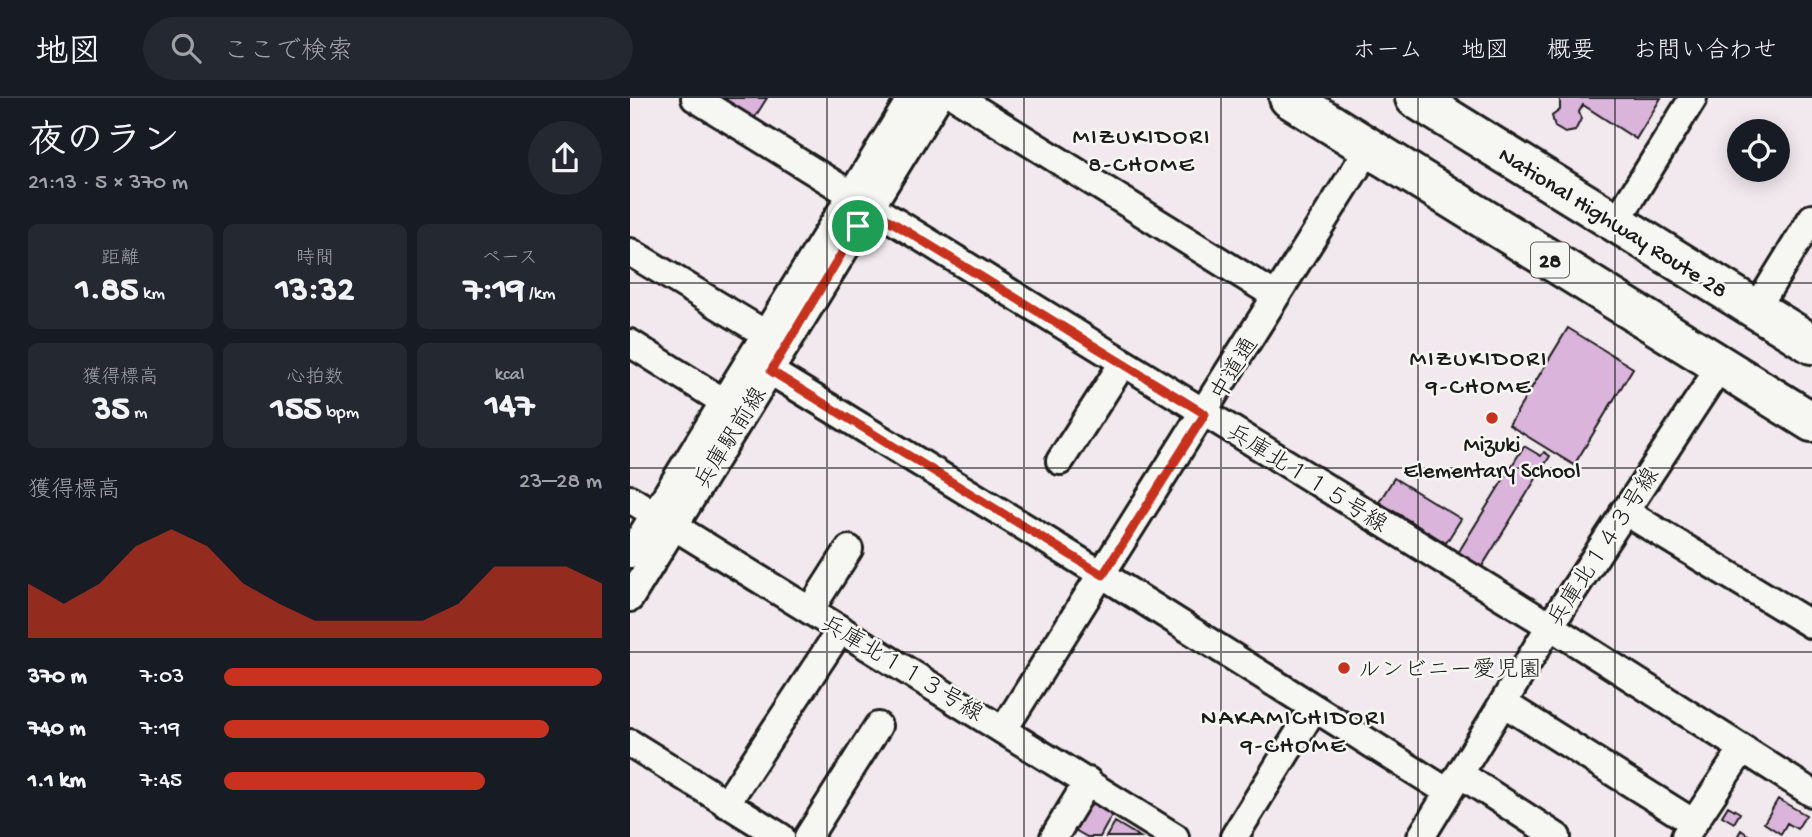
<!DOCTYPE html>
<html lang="ja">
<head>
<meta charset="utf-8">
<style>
  body { margin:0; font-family:"Gochi Hand","Klee One",sans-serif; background:#242831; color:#f1f3f6; height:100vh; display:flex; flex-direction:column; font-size:26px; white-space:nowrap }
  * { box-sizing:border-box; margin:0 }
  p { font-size:23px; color:#9ea1a6 }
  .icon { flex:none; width:38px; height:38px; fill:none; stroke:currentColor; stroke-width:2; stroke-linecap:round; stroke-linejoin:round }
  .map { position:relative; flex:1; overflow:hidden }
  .panel { display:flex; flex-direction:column; background:#171b24; width:630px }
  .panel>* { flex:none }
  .fabs { position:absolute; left:1097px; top:21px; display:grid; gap:14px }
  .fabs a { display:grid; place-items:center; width:63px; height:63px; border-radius:50%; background:#171b24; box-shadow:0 4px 18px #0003; font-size:35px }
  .pin { position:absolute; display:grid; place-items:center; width:60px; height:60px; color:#fff; margin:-30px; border:4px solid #fff; border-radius:50%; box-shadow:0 2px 7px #0007 }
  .round { display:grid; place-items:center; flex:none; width:74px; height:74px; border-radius:37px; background:#242831 }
  .headline { display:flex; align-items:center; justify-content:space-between; height:119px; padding:0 28px }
  h1 { font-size:38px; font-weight:800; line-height:52px }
  .stats { display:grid; grid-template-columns:repeat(3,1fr); gap:10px; height:119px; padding:7px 28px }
  .stats div { display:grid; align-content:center; border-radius:10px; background:#242831; text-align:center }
  .stats b { font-size:35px; font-weight:800 }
  .stats small { font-size:19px; font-weight:400 }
  .stats p { font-size:19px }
  .chart { height:196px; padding:14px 28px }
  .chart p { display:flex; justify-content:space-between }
  .chart svg { width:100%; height:126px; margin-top:7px; fill:#c8321e; opacity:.7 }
  ul { padding:0 28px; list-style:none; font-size:23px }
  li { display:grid; grid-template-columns:112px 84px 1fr; align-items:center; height:52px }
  li i { height:18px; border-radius:9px; background:#c8321e }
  header { display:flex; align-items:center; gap:42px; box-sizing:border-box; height:98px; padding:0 35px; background:#171b24; border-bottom:2px solid #363941 }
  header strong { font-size:33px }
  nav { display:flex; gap:38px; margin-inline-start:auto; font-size:24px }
  .search { width:490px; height:63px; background:#242831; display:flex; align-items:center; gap:18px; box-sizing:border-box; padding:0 24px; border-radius:38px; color:#9ea1a6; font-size:26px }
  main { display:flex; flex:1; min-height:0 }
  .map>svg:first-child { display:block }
</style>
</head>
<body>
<header>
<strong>地図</strong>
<div class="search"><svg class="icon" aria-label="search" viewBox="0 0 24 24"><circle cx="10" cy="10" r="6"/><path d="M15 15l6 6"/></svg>ここで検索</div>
<nav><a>ホーム</a><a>地図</a><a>概要</a><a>お問い合わせ</a></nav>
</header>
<main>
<section class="panel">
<div class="headline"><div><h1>夜のラン</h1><p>21:13 · 5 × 370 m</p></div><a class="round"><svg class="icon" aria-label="share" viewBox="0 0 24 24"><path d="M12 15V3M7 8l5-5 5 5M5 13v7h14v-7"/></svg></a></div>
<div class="stats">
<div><p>距離</p><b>1.85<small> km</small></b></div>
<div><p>時間</p><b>13:32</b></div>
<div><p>ペース</p><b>7:19<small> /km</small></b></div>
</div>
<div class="stats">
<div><p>獲得標高</p><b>35<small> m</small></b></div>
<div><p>心拍数</p><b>155<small> bpm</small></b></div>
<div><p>kcal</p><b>147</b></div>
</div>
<div class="chart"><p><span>獲得標高</span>23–28 m</p>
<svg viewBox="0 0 160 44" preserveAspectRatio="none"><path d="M0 44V25L10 32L20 25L30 12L40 6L50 12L60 25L70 32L80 38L90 38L100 38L110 38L120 32L130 19L140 19L150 19L160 25V44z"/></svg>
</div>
<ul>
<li><b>370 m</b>7:03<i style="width:100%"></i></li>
<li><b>740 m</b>7:19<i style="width:86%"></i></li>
<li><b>1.1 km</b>7:45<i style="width:69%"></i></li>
</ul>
</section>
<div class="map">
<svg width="1182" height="739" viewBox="0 0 1182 739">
  <rect width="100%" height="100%" fill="#f1e9ee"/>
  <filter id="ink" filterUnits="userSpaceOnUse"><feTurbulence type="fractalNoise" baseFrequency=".0143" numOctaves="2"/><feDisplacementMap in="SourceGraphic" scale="14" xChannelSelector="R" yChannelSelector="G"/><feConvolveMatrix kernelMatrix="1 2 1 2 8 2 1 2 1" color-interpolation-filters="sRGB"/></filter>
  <g filter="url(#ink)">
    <path fill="#dbb4dc" stroke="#1c1c1c" stroke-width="2" d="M89 0H137L123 22Z
      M930 0H1031L1006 41 953 7 949 14 951 21 945 33 935 35 925 29 922 18 930 12Z
      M938 230 1003 270 944 367 879 327Z
      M894 348 911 358 914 354 920 358 851 470 828 455Z
      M764 380 831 421 816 445 749 404Z
      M1148 701 1176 717 1167 731 1157 725 1151 736 1134 725Z
      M459 704 482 717 470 739H457L443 731Z
      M1098 708 1110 715 1104 725 1092 718Z
      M485 724 510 739H476Z
      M1111 732 1121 739H1107Z"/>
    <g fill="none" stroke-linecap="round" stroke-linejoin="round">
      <g stroke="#1c1c1c" stroke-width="32">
        <path id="minor" d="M65 0 920 528 1182 695
          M328 0 646 198
          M986 124 1063 0
          M0 154 134 235
          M1126 211 1182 120
          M0 245 94 304
          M140 273 473 477 818 694
          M430 363 493 265
          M0 401 545 739
          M994 413 1182 527
          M0 456 281 0
          M0 500 308 0
          M180 512 219 451
          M873 605 1064 725
          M374 631 739 50
          M0 645 151 739
          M830 676 927 739
          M96 706 211 531
          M1055 738 1112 652
          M178 739 248 628
          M424 739 458 683
          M604 739 684 610
          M791 739 920 528 1091 267"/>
      </g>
      <g stroke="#1c1c1c" stroke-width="44">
        <path id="highway" d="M659 0 1182 324
          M785 0 1182 246"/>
      </g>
      <use href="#minor" stroke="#f6f6f2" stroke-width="26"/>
      <use href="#highway" stroke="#f6f6f2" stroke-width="38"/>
    </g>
  </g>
  <g fill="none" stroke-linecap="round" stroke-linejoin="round" filter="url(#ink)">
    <g stroke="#fff" stroke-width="14">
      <path id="route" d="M239 110 575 316 473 477 141 273Z"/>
    </g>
    <use href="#route" stroke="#c8321e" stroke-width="9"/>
  </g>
  <path fill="none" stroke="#1c1c1c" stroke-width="2" stroke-opacity="0.55" d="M197 0V739M394 0V739M591 0V739M788 0V739M985 0V739M0 185H1182M0 370H1182M0 554H1182"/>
  <g fill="#c8321e" stroke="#f6f6f2" stroke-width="2.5">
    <circle cx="862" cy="320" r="7"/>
    <circle cx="714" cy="570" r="7"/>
  </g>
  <g text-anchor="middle" stroke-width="5" stroke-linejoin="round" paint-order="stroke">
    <rect fill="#f6f6f2" stroke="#5d5d5c" stroke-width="2" x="901" y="144.5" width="38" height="35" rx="5"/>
    <g font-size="21" font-weight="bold" fill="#1c1c1c">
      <text x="920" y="169">28</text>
    </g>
    <g font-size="23" fill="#1c1c1c" stroke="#f6f6f2">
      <text transform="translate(984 123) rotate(32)" y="8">National Highway Route 28</text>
      <text transform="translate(603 270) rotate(-59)" y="8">中道通</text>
      <text transform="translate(99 339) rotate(-58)" y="8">兵庫駅前線</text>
      <text transform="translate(678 379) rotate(32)" y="8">兵庫北１１５号線</text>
      <text transform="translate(972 448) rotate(-57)" y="8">兵庫北１４３号線</text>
      <text transform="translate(273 569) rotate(31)" y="8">兵庫北１１３号線</text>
    </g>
    <g font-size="23" fill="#1c1c1c" stroke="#f6f6f2">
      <text x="862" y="353">Mizuki<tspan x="862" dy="26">Elementary School</tspan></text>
      <text x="728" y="578" text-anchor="start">ルンビニー愛児園</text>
    </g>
    <g font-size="24" letter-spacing="2" fill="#1c1c1c" stroke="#f6f6f2">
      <text x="512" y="45">MIZUKIDORI<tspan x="512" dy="28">8-CHOME</tspan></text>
      <text x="849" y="267">MIZUKIDORI<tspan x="849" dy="28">9-CHOME</tspan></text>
      <text x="664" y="626">NAKAMICHIDORI<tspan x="664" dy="28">9-CHOME</tspan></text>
    </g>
  </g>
</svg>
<div class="fabs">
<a><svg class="icon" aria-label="locate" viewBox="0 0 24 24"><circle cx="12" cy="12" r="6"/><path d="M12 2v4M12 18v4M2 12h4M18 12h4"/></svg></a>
</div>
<div class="pin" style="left:228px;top:128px;background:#1e9e55"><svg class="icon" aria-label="arrive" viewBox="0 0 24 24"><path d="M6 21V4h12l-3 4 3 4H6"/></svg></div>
</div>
</main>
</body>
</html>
